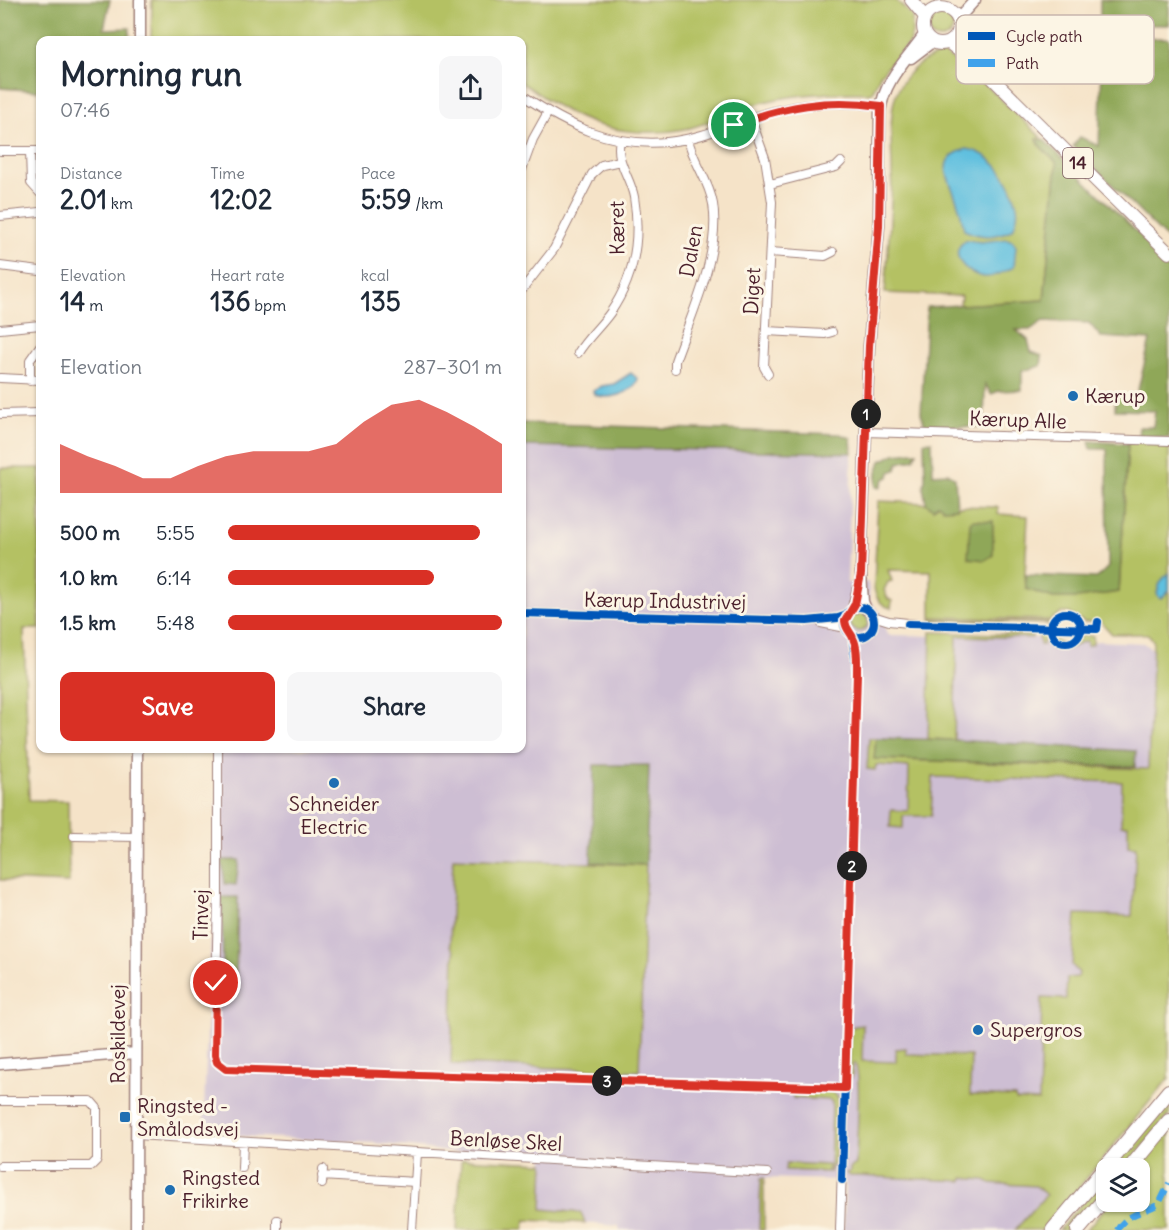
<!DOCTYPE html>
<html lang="en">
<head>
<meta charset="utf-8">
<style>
  body { margin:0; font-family:Delius,sans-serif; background:#f6f6f7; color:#1f2937; height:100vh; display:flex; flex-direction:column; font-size:22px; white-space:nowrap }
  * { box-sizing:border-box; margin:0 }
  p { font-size:20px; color:#747a83 }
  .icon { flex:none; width:33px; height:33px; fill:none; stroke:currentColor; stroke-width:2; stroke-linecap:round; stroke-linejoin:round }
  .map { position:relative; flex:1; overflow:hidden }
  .drawer { position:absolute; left:36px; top:36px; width:490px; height:717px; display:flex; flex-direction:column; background:#fff; border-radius:12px; box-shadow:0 2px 4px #0004 }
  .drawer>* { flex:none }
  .buttons { position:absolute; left:1096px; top:1158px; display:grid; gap:12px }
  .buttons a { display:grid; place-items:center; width:54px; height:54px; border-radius:12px; background:#fff; box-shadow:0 2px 4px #0004; font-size:30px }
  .pin { position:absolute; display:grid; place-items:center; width:51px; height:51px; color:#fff; margin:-26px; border:3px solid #fff; border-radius:50%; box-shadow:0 2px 6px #0007 }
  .km { position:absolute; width:30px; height:30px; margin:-15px; border-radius:50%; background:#222; color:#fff; font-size:16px; line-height:30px; text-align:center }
  .round { display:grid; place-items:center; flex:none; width:63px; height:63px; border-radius:12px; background:#f6f6f7 }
  .head { display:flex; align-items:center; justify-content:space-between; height:102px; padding:0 24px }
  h1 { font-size:33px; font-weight:800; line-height:45px }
  .figures { display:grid; grid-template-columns:repeat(3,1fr); gap:9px; height:102px; padding:6px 24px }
  .figures div { display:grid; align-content:center }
  .figures b { font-size:26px; font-weight:800 }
  .figures small { font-size:16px; font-weight:400 }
  .figures p { font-size:16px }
  .chart { height:168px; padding:12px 24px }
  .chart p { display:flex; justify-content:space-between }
  .chart svg { width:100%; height:108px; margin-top:6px; fill:#d93025; opacity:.7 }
  .cta { display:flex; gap:12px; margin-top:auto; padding:12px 24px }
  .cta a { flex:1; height:69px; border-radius:12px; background:#d93025; color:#fff; font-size:24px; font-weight:800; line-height:69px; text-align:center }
  .cta a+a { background:#f6f6f7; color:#1f2937 }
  ul { padding:0 24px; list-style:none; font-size:20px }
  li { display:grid; grid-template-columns:96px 72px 1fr; align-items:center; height:45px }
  li i { height:15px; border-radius:8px; background:#d93025 }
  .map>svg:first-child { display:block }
</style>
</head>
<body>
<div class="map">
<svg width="1169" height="1230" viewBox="0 0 1169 1230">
  <rect width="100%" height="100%" fill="#fcf5e5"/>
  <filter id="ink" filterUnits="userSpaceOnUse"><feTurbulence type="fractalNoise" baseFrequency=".0167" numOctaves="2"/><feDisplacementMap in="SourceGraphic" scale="12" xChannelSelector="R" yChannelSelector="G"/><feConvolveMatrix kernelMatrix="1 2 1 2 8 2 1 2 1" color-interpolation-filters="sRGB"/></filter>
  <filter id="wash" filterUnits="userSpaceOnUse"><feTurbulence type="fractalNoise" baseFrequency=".008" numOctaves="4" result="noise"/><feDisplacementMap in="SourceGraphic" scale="24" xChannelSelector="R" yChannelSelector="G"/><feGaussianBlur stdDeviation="1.35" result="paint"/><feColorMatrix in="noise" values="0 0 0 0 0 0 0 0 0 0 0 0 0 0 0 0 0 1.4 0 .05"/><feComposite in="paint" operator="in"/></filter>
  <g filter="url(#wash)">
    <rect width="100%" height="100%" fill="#f5e3c8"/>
    <path fill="#cdbed3" d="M522 446 852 453 847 583 868 582 870 601 881 613 888 635 1039 638 1038 642 1049 640 1062 649H1067L1082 641 1093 644V642L1098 641 1143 643 1154 650 1133 1098 1015 1230H844L845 1180 762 1178 759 1230H619V1226L585 1223 581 1213 542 1209 544 1155 461 1153 375 1143 203 1134 219 749 522 748Z"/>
    <path fill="#b4c163" stroke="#7f7047" stroke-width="1.5" d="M152 0H896L912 16V34L909 43 880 75 873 91 869 93C834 92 802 93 768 101 740 108 713 123 685 129 654 135 619 133 590 122 565 113 544 97 522 83V40H151Z
      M927 26a13 13 0 1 1 26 0a13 13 0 1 1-26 0Z
      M945 54 982 81 1044 140 1037 139 1039 145 1057 163 1044 300 960 305 961 296 885 293C888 254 891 214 892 174 892 151 888 111 897 92 906 72 924 56 945 54Z
      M1128 441 1169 442V1078L1044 1230H1015L1046 1195 1036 1186 988 1183 985 1180 963 1178 962 1181 859 1176H849L846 1173 850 1172V1168L856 1164C856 1143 862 1079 855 1063H853L852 1078 849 1077 850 1029 855 1026 863 1025 862 1061 896 1062V1049L906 1048V1054L971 1056 970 1095 1015 1097 1016 1100 1039 1101 1042 998 1066 999 1067 978 1078 977 1079 973 1072 965 1076 914 1132 916 1136 847 1128 846V825H1121L1122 782 933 777 931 816H903V828L890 827 891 810 908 811 909 767 876 765 875 770 867 769 869 738H876L875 759 1148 769 1153 640 1148 634H1112L1101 622H1084L1069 613H1061L1050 620 931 617V571L888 570 892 581 888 582 884 590 888 599 892 601 891 608C881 606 875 597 874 587L878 501 926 503 933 509 938 504 957 508 958 506 998 507V514L1028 516 1025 575 1119 592Z
      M0 468H40V629H24L29 800 68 801 69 883 0 880Z
      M850 622a9 9 0 1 1 18 0a9 9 0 1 1-18 0Z
      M931 619 1050 622V624L932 621Z
      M931 632 1032 635V638L957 636 954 740 928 739Z
      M1039 635H1051C1060 647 1071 647 1081 636H1093V644L1087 646V641C1078 641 1073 651 1062 649 1054 648 1052 640 1044 640L1043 645H1040Z
      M453 858 646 865 639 1071 451 1064 454 951 450 945Z
      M792 1090C805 1090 829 1086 838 1097L835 1165H833L830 1173 832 1102 830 1100 793 1098V1094H790Z
      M1169 1098V1115L1125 1168H1111Z
      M1169 1132V1230H1086L1110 1202H1140V1168H1138Z
      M463 1159 544 1163 542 1209 581 1213 585 1223 525 1220 524 1230H457L461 1161Z
      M786 1163 828 1165V1172L785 1170Z
      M1107 1173V1190L1073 1230H1059Z
      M761 1178H764V1230H759Z"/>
    <path fill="#8fa759" stroke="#6c6342" stroke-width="1.5" d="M0 0H110L104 29 130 28 129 40H40V91L0 88Z
      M1100 0H1169V25L1100 24Z
      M1169 38V241L1073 146 1080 137 1099 146 1103 39Z
      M1037 139 1044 140 1169 264V438L1138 437 1139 427H1153L1155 411 1115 410V396L1137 394 1150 340 1101 337 1089 323 1043 321 1030 330H1016L1028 340 1031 352 1042 356 1041 366 1022 371V390L999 391 991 394 985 384 984 427 925 426 921 413 927 307 1044 300 1057 163 1039 145Z
      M522 423 840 434 851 438 852 453 522 446Z
      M932 441 933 474 948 473 955 478 957 508 944 509 938 504 933 509 926 503 923 487 925 479 924 442Z
      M1089 441 1128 444 1119 592 1078 598H1053L1026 589 1025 575 1097 578 1108 567 1107 449H1091Z
      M912 452H917L914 459 898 463 896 470 890 472 889 477 884 479 880 488 876 487 877 473 881 461 895 454Z
      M972 520 993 521V555L985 560 968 558 970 523Z
      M876 738 954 740 1136 751 1135 767 874 759Z
      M594 765H649L646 865 591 862Z
      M222 860H239L236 885 225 884Z
      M222 897H238L236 979H223Z"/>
    <path fill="#61c0df" stroke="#567085" stroke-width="1.5" d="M967 149C993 153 1012 181 1017 206 1019 214 1016 222 1013 229 995 238 982 238 964 230 962 218 959 205 954 193 946 173 937 157 967 149Z
      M1007 239 1013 241 1016 246 1014 267C1005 271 996 277 986 277 968 277 944 252 967 240L981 242Z
      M631 373 638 379C633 394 607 401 594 394L593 391 602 386 614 384Z
      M1169 573V590L1162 598H1159L1157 593C1159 584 1161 579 1169 573Z"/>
  </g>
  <g filter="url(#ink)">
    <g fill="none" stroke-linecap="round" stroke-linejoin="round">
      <g stroke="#a0817a" stroke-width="10">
        <path id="street" d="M522 95C567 125 610 147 667 142 701 139 731 124 763 114 803 102 840 101 881 106
          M751 119 765 158 772 202 764 367 768 374
          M0 151H40
          M30 151 31 183 40 193
          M522 169 533 139 548 112
          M770 184 836 167 841 162
          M0 216 40 212
          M770 252 825 256 833 252
          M0 266 40 271
          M522 290 554 249 592 174 602 165 620 161
          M0 329 40 325
          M766 331 825 334 832 332
          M578 353C587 338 600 327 610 313 635 277 641 239 634 197 630 176 615 161 620 140
          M675 369V361C691 315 721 254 713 204 709 180 693 162 688 139
          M0 378 40 380
          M30 381V360L40 346
          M0 414 40 413
          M865 432 1169 441
          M844 622a15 15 0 1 1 30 0a15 15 0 1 1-30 0Z
          M522 613 807 621 838 618 847 615
          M873 616 889 621 927 625 1097 629
          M821 623 846 628
          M218 748V893L215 1055C216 1063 221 1068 230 1069L845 1088
          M74 836 137 837
          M0 1101H91L97 1108V1160L91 1166H0
          M136 1135 767 1173
          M242 1168 243 1142
          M322 1176 415 1182
          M322 1184 323 1169
          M277 1230V1220
          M412 1230 417 1153
          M840 1230 856 719 857 673 852 635"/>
      </g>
      <g stroke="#a0817a" stroke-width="13">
        <path id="secondary" d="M958 19 975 0
          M140 40V0
          M911 58 932 42
          M853 609 858 589
          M866 609 863 602 861 574 869 346 879 226 880 112C884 80 907 59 924 35
          M0 1064 136 1053
          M136 1230 137 748"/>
      </g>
      <g stroke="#a0817a" stroke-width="14">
        <path id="primary" d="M911 0 925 17
          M923 26a18 18 0 1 1 36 0a18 18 0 1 1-36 0Z
          M949 43 986 72 1169 253"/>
      </g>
      <g stroke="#a0817a" stroke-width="16">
        <path id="highway" d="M1130 1168 1169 1121
          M1053 1230 1169 1091
          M1078 1230 1107 1196"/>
      </g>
      <use href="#street" stroke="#fff" stroke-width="8"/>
      <use href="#secondary" stroke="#fff" stroke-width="10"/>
      <use href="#primary" stroke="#fff" stroke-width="12"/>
      <use href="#highway" stroke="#fff" stroke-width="14"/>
      <path stroke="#40a2eb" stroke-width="6" stroke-dasharray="12 6" stroke-linecap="butt" d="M1117 1230C1125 1214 1145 1212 1159 1204L1169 1183"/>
      <g stroke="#fcf5e5" stroke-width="11">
        <path id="cycleway" d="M844 622a15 15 0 1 1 30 0a15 15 0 1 1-30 0Z
          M522 613 807 621 838 618 847 615
          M1051 628a15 15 0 1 1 30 0a15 15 0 1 1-30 0Z
          M908 624 1097 629 1098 622
          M215 1055 220 1065 230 1069 845 1088
          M842 1180 857 673 852 635"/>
      </g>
      <use href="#cycleway" stroke="#0057b8" stroke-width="8"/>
    </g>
  </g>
  <g fill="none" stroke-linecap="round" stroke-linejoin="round" filter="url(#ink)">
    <g stroke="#fff" stroke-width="12">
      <path id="route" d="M216 983 215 1055 217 1062 226 1069 845 1088 857 673C857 662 858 648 853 638 851 632 846 630 845 621L855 604 861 574 869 346 879 226 881 106C827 98 785 106 734 125"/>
    </g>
    <use href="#route" stroke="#d93025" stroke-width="8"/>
  </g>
  <g fill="#1f6fb2" stroke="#fcf5e5" stroke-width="2">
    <circle cx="1073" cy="396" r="6"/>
    <circle cx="334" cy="783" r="6"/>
    <circle cx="978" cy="1030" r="6"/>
    <rect x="119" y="1111" width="12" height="12" rx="3"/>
    <circle cx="170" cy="1190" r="6"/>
  </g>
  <g text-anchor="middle" stroke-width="6" stroke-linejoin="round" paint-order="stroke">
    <rect fill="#fcf5e5" stroke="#7f5f63" stroke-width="1.5" x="1063" y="148" width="30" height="30" rx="4.5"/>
    <g font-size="18" font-weight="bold" fill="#4a1f2b">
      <text x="1078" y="169">14</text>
    </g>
    <g font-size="20" fill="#4a1f2b" stroke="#fcf5e5">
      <text transform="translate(617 228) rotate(-91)" y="7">Kæret</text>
      <text transform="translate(691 251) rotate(-80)" y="7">Dalen</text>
      <text transform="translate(752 291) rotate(-87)" y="7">Diget</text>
      <text transform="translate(1018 420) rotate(2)" y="7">Kærup Alle</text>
      <text transform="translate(665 601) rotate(1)" y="7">Kærup Industrivej</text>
      <text transform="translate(201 915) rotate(-89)" y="7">Tinvej</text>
      <text transform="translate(118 1034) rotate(-90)" y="7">Roskildevej</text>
      <text transform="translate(506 1141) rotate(3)" y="7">Benløse Skel</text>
    </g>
    <g font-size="20" fill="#4a1f2b" stroke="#fcf5e5" text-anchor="start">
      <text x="1085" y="403">Kærup</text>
      <text x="334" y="811" text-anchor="middle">Schneider<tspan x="334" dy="23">Electric</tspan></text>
      <text x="990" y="1037">Supergros</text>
      <text x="137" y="1113">Ringsted -<tspan x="137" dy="23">Smålodsvej</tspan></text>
      <text x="182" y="1185">Ringsted<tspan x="182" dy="23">Frikirke</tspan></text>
    </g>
  </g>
  <rect x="956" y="15" width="198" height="69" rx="9" fill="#fcf5e5" stroke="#c7b5ad" stroke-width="1.5"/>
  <rect x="968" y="32" width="27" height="8" fill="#0057b8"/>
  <rect x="968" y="59" width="27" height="8" fill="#40a2eb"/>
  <g font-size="16" fill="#4a1f2b">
    <text x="1006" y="42">Cycle path</text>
    <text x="1006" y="69">Path</text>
  </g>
</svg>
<div class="buttons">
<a><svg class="icon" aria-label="layers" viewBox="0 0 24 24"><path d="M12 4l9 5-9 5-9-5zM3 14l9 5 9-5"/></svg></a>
</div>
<div class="pin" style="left:734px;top:125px;background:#1e9e55"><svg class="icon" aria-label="arrive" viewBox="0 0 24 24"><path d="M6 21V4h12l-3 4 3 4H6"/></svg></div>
<div class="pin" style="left:216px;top:983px;background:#d93025"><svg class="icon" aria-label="check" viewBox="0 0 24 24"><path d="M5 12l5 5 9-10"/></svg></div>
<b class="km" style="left:866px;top:414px">1</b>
<b class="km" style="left:852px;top:866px">2</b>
<b class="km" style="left:607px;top:1081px">3</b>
<section class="drawer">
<div class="head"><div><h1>Morning run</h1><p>07:46</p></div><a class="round"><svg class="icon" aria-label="share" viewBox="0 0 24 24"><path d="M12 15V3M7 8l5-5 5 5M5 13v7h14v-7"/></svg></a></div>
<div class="figures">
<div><p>Distance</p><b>2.01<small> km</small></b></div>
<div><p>Time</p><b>12:02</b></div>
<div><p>Pace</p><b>5:59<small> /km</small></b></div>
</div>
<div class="figures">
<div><p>Elevation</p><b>14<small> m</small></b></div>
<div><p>Heart rate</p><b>136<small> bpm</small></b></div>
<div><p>kcal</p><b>135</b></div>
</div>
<div class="chart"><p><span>Elevation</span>287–301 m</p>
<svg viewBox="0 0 160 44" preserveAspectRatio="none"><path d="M0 44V24L10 29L20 33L30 38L40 38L50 33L60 29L70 27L80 27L90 27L100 24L110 15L120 8L130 6L140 11L150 17L160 24V44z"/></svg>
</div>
<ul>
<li><b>500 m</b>5:55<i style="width:92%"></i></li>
<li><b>1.0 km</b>6:14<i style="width:75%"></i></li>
<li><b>1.5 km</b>5:48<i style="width:100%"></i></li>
</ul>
<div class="cta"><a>Save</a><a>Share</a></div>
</section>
</div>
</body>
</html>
